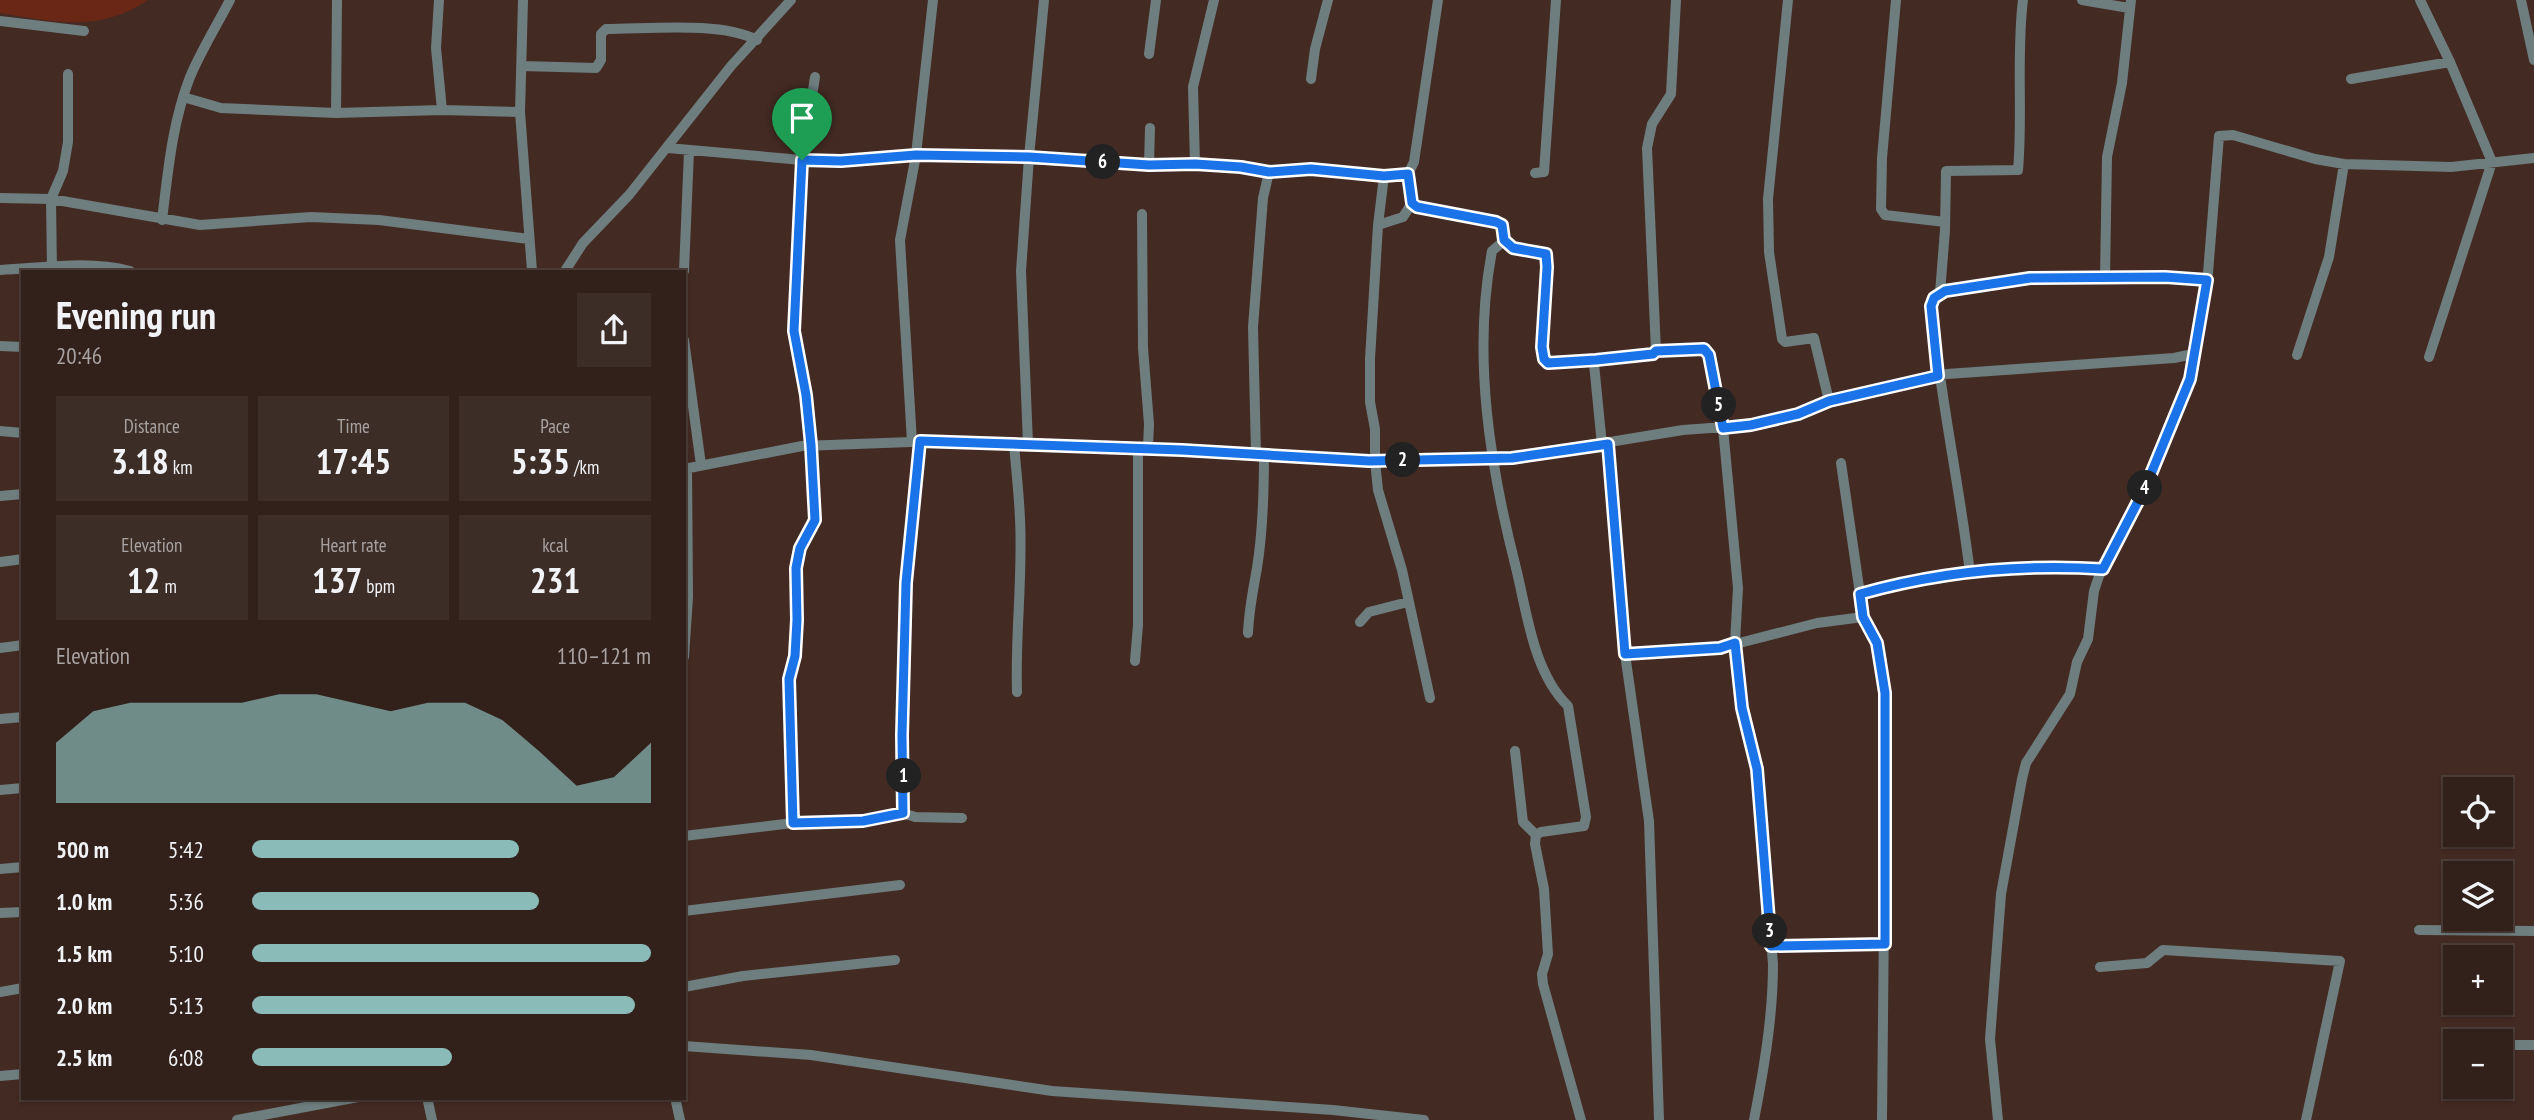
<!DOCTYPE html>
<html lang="en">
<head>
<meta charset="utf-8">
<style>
  body { margin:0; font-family:"PT Sans Narrow",sans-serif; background:#3d2d27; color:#f1f3f6; height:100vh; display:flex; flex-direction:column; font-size:26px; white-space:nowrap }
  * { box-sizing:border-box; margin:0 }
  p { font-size:23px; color:#a8a3a2 }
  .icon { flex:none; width:38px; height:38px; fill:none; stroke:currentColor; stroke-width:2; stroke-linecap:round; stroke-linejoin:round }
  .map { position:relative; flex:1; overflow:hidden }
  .drawer { position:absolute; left:21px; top:270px; width:665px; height:830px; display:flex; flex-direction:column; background:#32201a; border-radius:0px; box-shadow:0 2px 5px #0004,0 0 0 2px #4d3e39 }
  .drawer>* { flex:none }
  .buttons { position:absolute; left:2443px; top:777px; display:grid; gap:14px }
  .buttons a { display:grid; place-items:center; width:70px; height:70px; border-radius:0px; background:#32201a; box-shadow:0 2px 5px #0004,0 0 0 2px #4d3e39; font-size:35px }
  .pin { position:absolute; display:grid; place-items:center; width:60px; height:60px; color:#fff; margin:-72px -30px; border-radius:50% 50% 50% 0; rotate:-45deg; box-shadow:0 0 7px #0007 }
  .pin .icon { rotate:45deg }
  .km { position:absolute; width:35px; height:35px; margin:-18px; border-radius:50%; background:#222; color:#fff; font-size:19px; line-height:35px; text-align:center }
  .round { display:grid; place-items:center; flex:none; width:74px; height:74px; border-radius:0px; background:#3d2d27 }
  .head { display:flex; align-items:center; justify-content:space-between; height:119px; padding:0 35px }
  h1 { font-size:38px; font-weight:800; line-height:52px }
  .figures { display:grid; grid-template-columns:repeat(3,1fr); gap:10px; height:119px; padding:7px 35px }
  .figures div { display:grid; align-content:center; border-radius:0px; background:#3d2d27; text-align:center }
  .figures b { font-size:35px; font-weight:800 }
  .figures small { font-size:19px; font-weight:400 }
  .figures p { font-size:19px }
  .chart { height:196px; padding:14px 35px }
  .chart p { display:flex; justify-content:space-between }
  .chart svg { width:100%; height:126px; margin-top:7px; fill:#8bbbb9; opacity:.7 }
  ul { padding:0 35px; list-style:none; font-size:23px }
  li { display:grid; grid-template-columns:112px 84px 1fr; align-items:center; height:52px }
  li i { height:18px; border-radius:9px; background:#8bbbb9 }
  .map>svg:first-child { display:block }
</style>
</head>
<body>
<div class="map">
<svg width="2534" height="1120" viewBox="0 0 2534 1120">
  <rect width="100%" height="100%" fill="#432a23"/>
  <path fill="#6a2715" d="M0 0H148C99 33 54 22 0 13Z"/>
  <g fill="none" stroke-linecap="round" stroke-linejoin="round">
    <path stroke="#6e7d7e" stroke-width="10" d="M439 0 436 48 442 110
      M523 0 520 112 532 271
      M1438 0 1414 162 1408 174 1412 203 1421 208 1496 222 1502 225 1505 240 1513 248 1525 252 1546 254 1547 267 1542 347 1544 359 1548 363 1596 361 1653 354 1656 351 1647 148 1652 124 1671 94 1676 0
      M1788 0 1768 199 1769 252 1782 339 1785 342 1814 338 1829 401
      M1896 0 1882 158 1881 209 1885 215 1945 222
      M2082 0 2129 8
      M2420 0 2450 62 2492 162 2429 357
      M2521 0 2534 60
      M0 21 84 31
      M1149 54 1156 0
      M522 66 596 68 601 60V34L606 29C648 29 721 21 757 40
      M1311 79 1315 49 1328 0
      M2351 79 2450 62
      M183 97 221 108 336 113 442 110 520 112
      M336 113 337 0
      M668 148 802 160 841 161 916 155 968 156 1149 165 1241 167 1269 172 1311 169 1384 176 1408 174
      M1195 164 1193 87 1214 0
      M1149 165 1150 128
      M1535 173 1544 172 1556 0
      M0 198 51 199 200 225 311 217 379 220 529 239
      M1412 203 1403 217 1378 225 1370 359V402L1375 429V461L1378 490 1402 570 1430 698
      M1142 214 1143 348 1149 424 1148 448
      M162 220C168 172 172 123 190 77 201 51 217 25 230 0
      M1378 225 1384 176
      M1505 240 1492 251C1472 356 1490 466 1516 568 1527 612 1533 672 1568 706L1586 817 1584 826 1541 832 1536 835 1535 844 1544 889 1548 954 1542 974 1543 984 1581 1120
      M0 270C44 268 87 260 130 271
      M52 271 51 199 63 171 68 142V74
      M565 271 583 243 629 195 731 66 791 0
      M684 271 689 151
      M2105 277 2107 157 2122 83 2131 0
      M1940 293 1945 230 1946 171 2018 170C2023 114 2016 56 2023 0
      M684 340 701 465
      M0 346 23 347
      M1656 351 1707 350 1723 428 1738 588 1735 643 1742 707 1757 769 1773 964C1773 1017 1764 1068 1754 1120
      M2297 355 2329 257 2344 164
      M1596 361 1594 364 1602 445
      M0 431 23 433
      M912 442 900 240 916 155 933 0
      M1014 444C1016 469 1019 494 1020 519 1023 577 1015 635 1017 692
      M1028 444 1021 271 1029 157 1044 0
      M1608 444 1625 654 1649 821 1659 1120
      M1256 454 1253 327 1263 198 1269 172
      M1841 463 1860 594
      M684 469 802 446 938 441 1182 450 1369 461 1512 458 1683 430 1751 425 1798 414 1829 401 1947 374 2174 358 2193 354
      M0 496 23 494
      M0 562 23 559
      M1970 573C1959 483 1940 395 1931 306L1934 298 1945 291 2030 278 2165 277 2207 280
      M1360 622 1369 612 1408 602
      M1248 633C1249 609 1253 591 1257 568 1263 531 1264 492 1264 454
      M0 648 23 645
      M1625 654 1720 648 1817 623 1863 617
      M684 657 688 597 687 468
      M1135 661 1138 625V448
      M0 719 23 717
      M1515 751 1523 822 1536 835
      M0 790 23 788
      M903 813 902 735 906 583 921 441
      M793 823 789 679 795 656 798 620 796 568 800 548 815 520 811 445 806 395 794 331 802 160 815 77
      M684 836 793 823 863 821 903 813 915 817 962 818
      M0 869 23 867
      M684 911 900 885
      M0 913 23 912
      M2419 930 2534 931
      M1771 946 1885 944
      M2100 967 2147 963 2163 950 2340 961 2306 1120
      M684 987 743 976 895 960
      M0 992 23 988
      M2501 1045H2534
      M684 1046 811 1055 1052 1091 1333 1110 1424 1120
      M0 1076 23 1074
      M427 1097 432 1120
      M675 1097 680 1120
      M237 1120 358 1097
      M1882 1120 1886 716 1881 657 1877 643 1863 617 1860 594C1938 572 2022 563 2103 569
      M1998 1120 1990 1039 2001 894 2022 779 2026 763 2070 694 2077 662 2088 639 2094 591 2099 576 2146 486 2190 379 2208 273 2219 136 2233 135 2315 159 2344 164 2451 167 2534 158"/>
  </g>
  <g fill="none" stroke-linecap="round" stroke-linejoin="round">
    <g stroke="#fff" stroke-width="14">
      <path id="route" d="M916 155 1029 157 1149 165 1195 164 1241 167 1269 172 1311 169 1384 176 1408 174 1412 203 1417 207 1496 222 1502 225 1504 240 1513 248 1546 254 1547 267 1542 347 1544 359 1548 363 1596 360 1653 354 1656 351 1704 349 1709 355 1723 428 1751 425 1798 414 1829 401 1938 376 1931 306 1934 298 1945 291 2030 278 2165 277 2207 280 2190 379 2146 486 2103 569C2022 564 1938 572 1860 594L1863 617 1877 643 1885 693V944L1771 946 1757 769 1742 708 1735 643 1720 648 1625 654 1608 444 1512 458 1369 461 1182 450 920 441 906 583 902 735 903 813 863 821 793 823 789 679 795 656 797 620 796 568 800 548 815 520 811 445 806 395 794 331 802 160 841 161Z"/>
    </g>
    <use href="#route" stroke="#1a73e8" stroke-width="9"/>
  </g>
</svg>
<div class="buttons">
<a><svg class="icon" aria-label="locate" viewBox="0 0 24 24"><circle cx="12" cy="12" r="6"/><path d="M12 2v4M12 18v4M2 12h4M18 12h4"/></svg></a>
<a><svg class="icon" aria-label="layers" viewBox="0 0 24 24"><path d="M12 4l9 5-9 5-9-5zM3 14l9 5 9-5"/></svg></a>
<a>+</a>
<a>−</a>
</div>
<div class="pin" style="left:802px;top:160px;background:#1e9e55"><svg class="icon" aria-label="arrive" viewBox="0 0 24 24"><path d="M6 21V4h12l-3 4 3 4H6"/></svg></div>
<b class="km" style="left:904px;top:776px">1</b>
<b class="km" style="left:1403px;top:460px">2</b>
<b class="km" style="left:1770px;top:931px">3</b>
<b class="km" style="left:2145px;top:488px">4</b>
<b class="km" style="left:1719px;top:405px">5</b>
<b class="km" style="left:1103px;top:162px">6</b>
<section class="drawer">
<div class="head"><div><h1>Evening run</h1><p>20:46</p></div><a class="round"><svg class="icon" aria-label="share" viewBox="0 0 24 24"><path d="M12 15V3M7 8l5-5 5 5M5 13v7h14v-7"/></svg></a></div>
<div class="figures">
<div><p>Distance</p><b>3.18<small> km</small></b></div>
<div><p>Time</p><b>17:45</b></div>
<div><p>Pace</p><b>5:35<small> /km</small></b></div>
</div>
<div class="figures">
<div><p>Elevation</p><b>12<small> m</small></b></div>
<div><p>Heart rate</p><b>137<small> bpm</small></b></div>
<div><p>kcal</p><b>231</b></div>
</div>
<div class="chart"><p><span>Elevation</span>110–121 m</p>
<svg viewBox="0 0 160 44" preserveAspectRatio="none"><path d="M0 44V23L10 12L20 9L30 9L40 9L50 9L60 6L70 6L80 9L90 12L100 9L110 9L120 15L130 26L140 38L150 35L160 23V44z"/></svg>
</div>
<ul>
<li><b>500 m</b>5:42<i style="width:67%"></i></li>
<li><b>1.0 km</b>5:36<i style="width:72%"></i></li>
<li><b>1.5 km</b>5:10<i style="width:100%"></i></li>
<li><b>2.0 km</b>5:13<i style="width:96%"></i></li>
<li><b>2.5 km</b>6:08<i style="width:50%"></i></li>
</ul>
</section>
</div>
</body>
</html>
